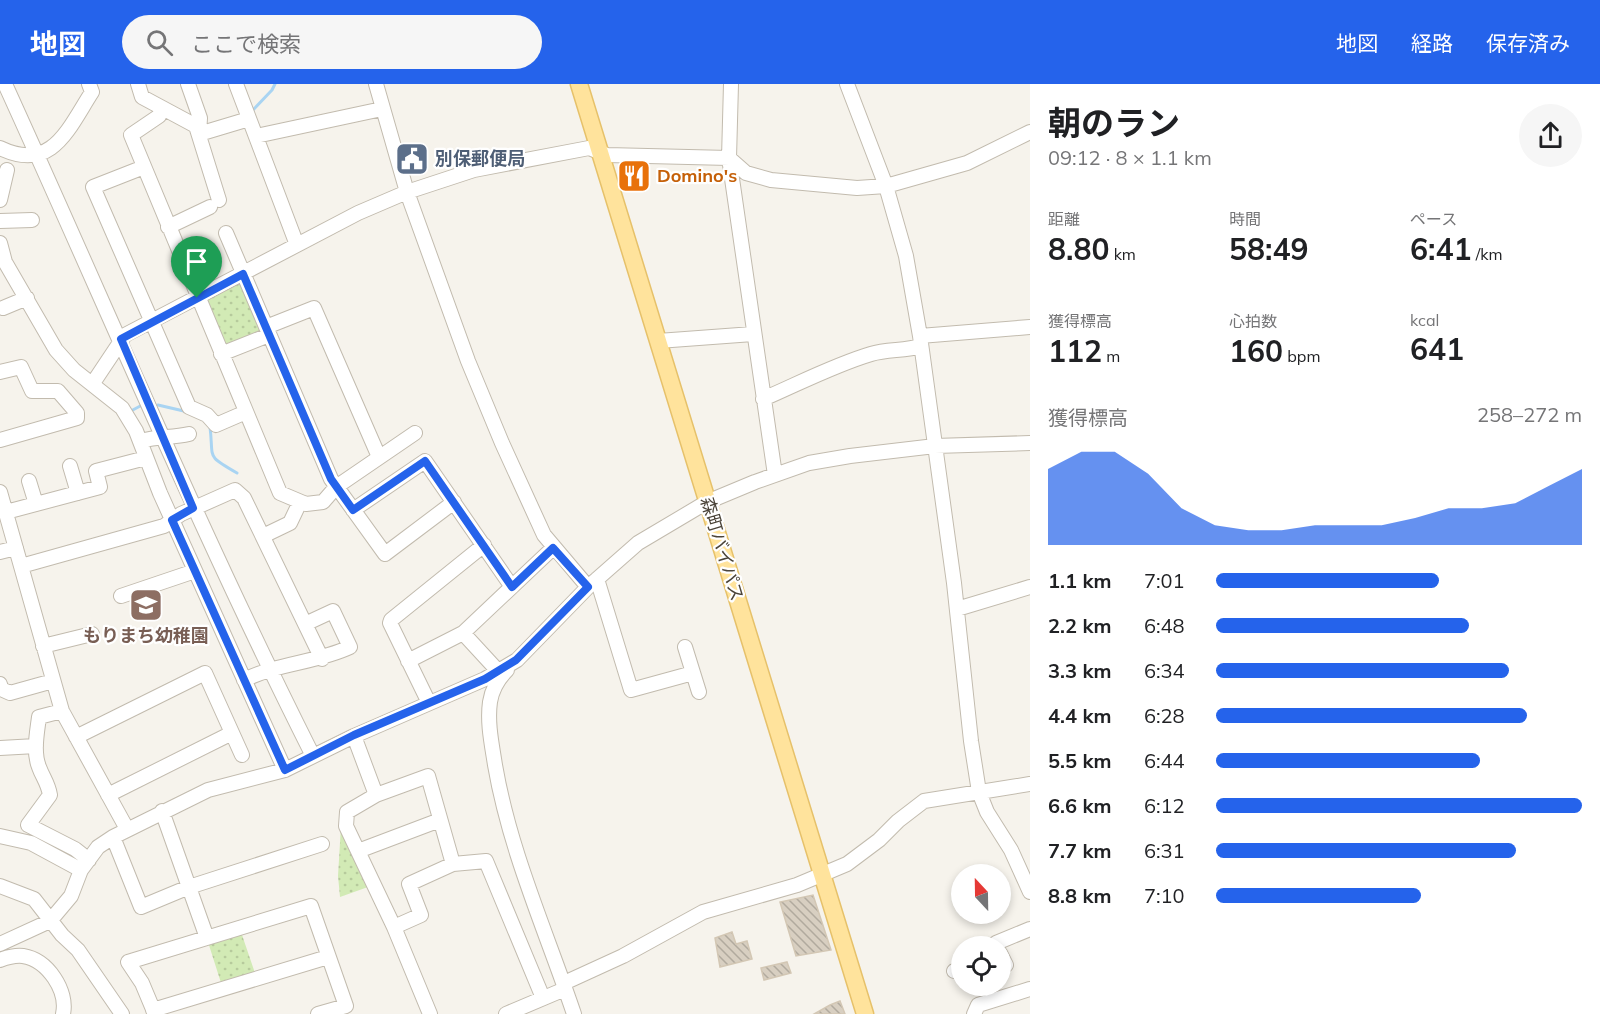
<!DOCTYPE html>
<html lang="ja">
<head>
<meta charset="utf-8">
<style>
  body { margin:0; font-family:Mulish,"Noto Sans JP",sans-serif; background:#f6f6f6; color:#202124; height:100vh; display:flex; flex-direction:column; font-size:22px; white-space:nowrap }
  * { box-sizing:border-box; margin:0 }
  p { font-size:20px; color:#757577 }
  .icon { flex:none; width:33px; height:33px; fill:none; stroke:currentColor; stroke-width:2; stroke-linecap:round; stroke-linejoin:round }
  .map { position:relative; flex:1; overflow:hidden }
  .drawer { display:flex; flex-direction:column; background:#fff; width:570px }
  .drawer>* { flex:none }
  .needle { width:39px; rotate:338deg }
  .buttons { position:absolute; left:951px; top:780px; display:grid; gap:12px }
  .buttons a { display:grid; place-items:center; width:60px; height:60px; border-radius:50%; background:#fff; box-shadow:0 3px 9px #0003; font-size:30px }
  .pin { position:absolute; display:grid; place-items:center; width:51px; height:51px; color:#fff; margin:-62px -26px; border-radius:50% 50% 50% 0; rotate:-45deg; box-shadow:0 0 6px #0007 }
  .pin .icon { rotate:45deg }
  .round { display:grid; place-items:center; flex:none; width:63px; height:63px; border-radius:32px; background:#f6f6f6 }
  .head { display:flex; align-items:center; justify-content:space-between; height:102px; padding:0 18px }
  h1 { font-size:33px; font-weight:700; line-height:45px }
  .metrics { display:grid; grid-template-columns:repeat(3,1fr); gap:9px; height:102px; padding:6px 18px }
  .metrics div { display:grid; align-content:center }
  .metrics b { font-size:30px; font-weight:700 }
  .metrics small { font-size:16px; font-weight:400 }
  .metrics p { font-size:16px }
  .chart { height:168px; padding:12px 18px }
  .chart p { display:flex; justify-content:space-between }
  .chart svg { width:100%; height:108px; margin-top:6px; fill:#2563eb; opacity:.7 }
  ul { padding:0 18px; list-style:none; font-size:20px }
  li { display:grid; grid-template-columns:96px 72px 1fr; align-items:center; height:45px }
  li i { height:15px; border-radius:8px; background:#2563eb }
  header { display:flex; align-items:center; gap:36px; box-sizing:border-box; height:84px; padding:0 30px; background:#2563eb; color:#fff }
  header strong { font-size:28px }
  nav { display:flex; gap:33px; margin-inline-start:auto; font-size:21px }
  .search { width:420px; height:54px; background:#f6f6f6; display:flex; align-items:center; gap:15px; box-sizing:border-box; padding:0 21px; border-radius:33px; color:#757577; font-size:22px }
  main { display:flex; flex:1; min-height:0 }
  .map>svg:first-child { display:block }
</style>
</head>
<body>
<header>
<strong>地図</strong>
<div class="search"><svg class="icon" aria-label="search" viewBox="0 0 24 24"><circle cx="10" cy="10" r="6"/><path d="M15 15l6 6"/></svg>ここで検索</div>
<nav><a>地図</a><a>経路</a><a>保存済み</a></nav>
</header>
<main>
<div class="map">
<svg width="1030" height="930" viewBox="0 0 1030 930">
  <defs>
    <pattern id="park-dots" width="8" height="8" patternUnits="userSpaceOnUse" patternTransform="scale(1.5)"><rect width="8" height="8" fill="#d2eab5"/><path d="M2 2h.1M6 6h.1" fill="none" stroke="#b6ca9c" stroke-width="1.8" stroke-linecap="round"/></pattern>
    <pattern id="building-back-hatch" width="6" height="6" patternUnits="userSpaceOnUse" patternTransform="scale(1.5)"><rect width="6" height="6" fill="#d8cfc1"/><path d="M-1 5l2 2M0 0l6 6M5-1l2 2" fill="none" stroke="#b1aa9e"/></pattern>
  </defs>
  <rect width="100%" height="100%" fill="#f6f3ec"/>
  <path fill="url(#park-dots)" d="M241 198 263 247 227 264 204 218Z
    M341 742 368 803 340 813 338 792Z
    M241 848 256 892 222 902 208 858Z"/>
  <g fill="none" stroke-linecap="round" stroke-linejoin="round">
    <path stroke="#a9d4f2" stroke-width="3" d="M253 26 272 6 275 0
      M158 321 188 328
      M129 328 144 320
      M210 343C214 375 205 371 237 389"/>
  </g>
  <path fill="url(#building-back-hatch)" stroke="#d3c7b4" stroke-width="1.5" d="M419 66 423 85 411 89 406 70Z
    M813 811 831 866 796 872 780 818Z
    M732 848 736 860 747 857 752 875 720 883 715 854Z
    M787 878 791 889 764 896 761 884Z
    M840 917 845 930H814L830 921Z"/>
  <g fill="none" stroke-linecap="round" stroke-linejoin="round">
    <g stroke="#c2bbae" stroke-width="16">
      <path id="minor" d="M5 0C107 224 202 452 313 672
        M138 0 142 13 196 42 219 116
        M188 0 200 34 199 50 249 35
        M236 0 297 161
        M376 0 407 108 468 277 502 359 544 451 588 503
        M731 0 729 74 775 391
        M847 0 886 102 906 172 920 252 954 499 971 657 979 708 987 728 1011 766 1030 808
        M160 29 159 32 131 51 280 409 306 420 323 418 336 403 415 349
        M256 52 382 25
        M0 64C52 89 68 45 92 8L89 0
        M144 83 93 103 189 323 207 331 216 341 246 328
        M0 116 7 86
        M0 137 32 136
        M168 143 210 123
        M226 149 331 395 385 470 454 418
        M0 159 5 178 56 266 74 286 122 324 136 347 160 409 285 686
        M3 224 27 214
        M266 243 314 224 379 373
        M920 252 1030 243
        M658 257 753 250
        M221 270 269 251
        M0 288 21 283 32 307H58L77 329V334L0 356
        M93 299 125 251 358 129 407 108 474 86 589 64 607 71 729 74 746 89 771 96 857 104 886 102 967 79 1030 48
        M763 315C798 300 834 281 871 270 887 265 905 267 921 262
        M141 357C157 352 172 354 189 350
        M70 382 78 409
        M29 397 36 420
        M0 408 62 627 127 745
        M353 426 425 377 512 503
        M6 428 100 403 96 387 146 374
        M263 452 290 439 300 418
        M0 468 16 464
        M21 482 164 442 181 430 235 406 244 414 322 575
        M597 495 631 606 693 589
        M121 512 195 487
        M957 525 1030 503
        M463 549 498 587
        M43 562 92 550
        M685 563 699 608
        M408 577 463 549 553 464
        M507 586C498 595 492 605 490 618 487 639 492 661 495 681 510 768 546 847 574 930
        M244 596C278 579 316 579 350 563L333 527 305 540
        M0 600 1 605 10 609 53 597
        M429 619 390 539 391 536 484 461
        M62 627 39 633C37 649 33 668 39 683 43 694 48 699 50 711L28 741 75 765 89 776
        M354 652 376 711
        M76 653 205 589 242 671
        M0 664 36 662
        M108 711 232 649
        M162 727 207 854
        M0 752 31 759 81 786
        M113 753 141 823 189 803 322 760
        M358 767 440 736
        M0 802 34 815 62 851 78 866 122 930
        M394 843 421 831 409 800 453 780 486 777 543 914
        M996 859 1030 845
        M0 860 50 837 71 812 81 786 98 763 113 753 208 706 285 686 354 652 485 595 517 576 588 503 638 459 707 418 755 398 809 379 850 372 935 362 1030 359
        M1000 869 1006 881
        M0 876C8 873 15 871 23 872 48 876 68 907 63 930
        M954 887 962 885
        M564 899 623 872 703 828 797 801 847 780 879 756 898 737 924 717 1030 700
        M153 926 328 873
        M155 930 142 899 128 878 311 822 346 922 318 930
        M430 930 394 843 346 742 347 728 376 711 428 692 453 780
        M506 930 565 905
        M974 930 978 921 1030 905"/>
    </g>
    <g stroke="#e6c16a" stroke-width="19">
      <path id="major" d="M579 0 865 930"/>
    </g>
    <use href="#minor" stroke="#fff" stroke-width="14"/>
    <use href="#major" stroke="#ffe39c" stroke-width="16"/>
  </g>
  <g fill="none" stroke-linecap="round" stroke-linejoin="round">
    <g stroke="#fff" stroke-width="12">
      <path id="route" d="M243 190 331 395 353 426 425 377 512 503 553 464 588 503 516 576 485 595 354 651 285 686 172 436 193 424 121 255Z"/>
    </g>
    <use href="#route" stroke="#2563eb" stroke-width="8"/>
  </g>
  <defs>
    <g id="civic-square" transform="scale(1.725)"><rect x="-9" y="-9" width="18" height="18" rx="4" fill="#5c6f8a" stroke="#fff"/><path d="M-.6-6.5H3V-4.5H.6V-3L4-1V1h2V6H-6V1h2V-1L-.6-3ZM-1.2 2.5V6h2.4V2.5Z" fill="#fff"/></g>
    <g id="restaurant-square" transform="scale(1.725)"><rect x="-9" y="-9" width="18" height="18" rx="4" fill="#e8710a" stroke="#fff"/><path d="M-5-6h1v4h1v-4h1v4h1v-4h1v5L-1.5 .5V6h-2V.5L-5-1ZM5-6V6H3V1.5H1.5Q1.5-4 5-6Z" fill="#fff"/></g>
    <g id="school-square" transform="scale(1.725)"><rect x="-9" y="-9" width="18" height="18" rx="4" fill="#8d6e63" stroke="#fff"/><path d="M0-5L7-2L0 1L-7-2ZM-4 1L0 2.5L4 1V4Q0 6-4 4Z" fill="#fff"/></g>
  </defs>
  <g fill-rule="evenodd">
    <use href="#civic-square" x="412" y="75"/>
    <use href="#restaurant-square" x="634" y="92"/>
    <use href="#school-square" x="146" y="521"/>
  </g>
  <g text-anchor="middle" stroke-width="4.5" stroke-linejoin="round" paint-order="stroke">
    <g font-size="18" font-weight="bold" fill="#4e5e75" stroke="#fff" text-anchor="start">
      <text x="435" y="81">別保郵便局</text>
    </g>
    <g font-size="18" font-weight="bold" fill="#c56008" stroke="#fff" text-anchor="start">
      <text x="657" y="98">Domino's</text>
    </g>
    <g font-size="18" fill="#4b4439" stroke="#fff">
      <text transform="translate(722 465) rotate(73)" y="6">森町バイパス</text>
    </g>
    <g font-size="18" font-weight="bold" fill="#785e54" stroke="#fff">
      <text x="146" y="558">もりまち幼稚園</text>
    </g>
  </g>
</svg>
<div class="buttons">
<a><svg class="needle" viewBox="-14 -14 28 28"><path d="M0-13l5 13h-10z" fill="#e53935"/><path d="M0 13l5-13h-10z" fill="#757577"/></svg></a>
<a><svg class="icon" aria-label="locate" viewBox="0 0 24 24"><circle cx="12" cy="12" r="6"/><path d="M12 2v4M12 18v4M2 12h4M18 12h4"/></svg></a>
</div>
<div class="pin" style="left:197px;top:214px;background:#1e9e55"><svg class="icon" aria-label="arrive" viewBox="0 0 24 24"><path d="M6 21V4h12l-3 4 3 4H6"/></svg></div>
</div>
<section class="drawer">
<div class="head"><div><h1>朝のラン</h1><p>09:12 · 8 × 1.1 km</p></div><a class="round"><svg class="icon" aria-label="share" viewBox="0 0 24 24"><path d="M12 15V3M7 8l5-5 5 5M5 13v7h14v-7"/></svg></a></div>
<div class="metrics">
<div><p>距離</p><b>8.80<small> km</small></b></div>
<div><p>時間</p><b>58:49</b></div>
<div><p>ペース</p><b>6:41<small> /km</small></b></div>
</div>
<div class="metrics">
<div><p>獲得標高</p><b>112<small> m</small></b></div>
<div><p>心拍数</p><b>160<small> bpm</small></b></div>
<div><p>kcal</p><b>641</b></div>
</div>
<div class="chart"><p><span>獲得標高</span>258–272 m</p>
<svg viewBox="0 0 160 44" preserveAspectRatio="none"><path d="M0 44V13L10 6L20 6L30 15L40 29L50 36L60 38L70 38L80 36L90 36L100 36L110 33L120 29L130 29L140 27L150 20L160 13V44z"/></svg>
</div>
<ul>
<li><b>1.1 km</b>7:01<i style="width:61%"></i></li>
<li><b>2.2 km</b>6:48<i style="width:69%"></i></li>
<li><b>3.3 km</b>6:34<i style="width:80%"></i></li>
<li><b>4.4 km</b>6:28<i style="width:85%"></i></li>
<li><b>5.5 km</b>6:44<i style="width:72%"></i></li>
<li><b>6.6 km</b>6:12<i style="width:100%"></i></li>
<li><b>7.7 km</b>6:31<i style="width:82%"></i></li>
<li><b>8.8 km</b>7:10<i style="width:56%"></i></li>
</ul>
</section>
</main>
</body>
</html>
